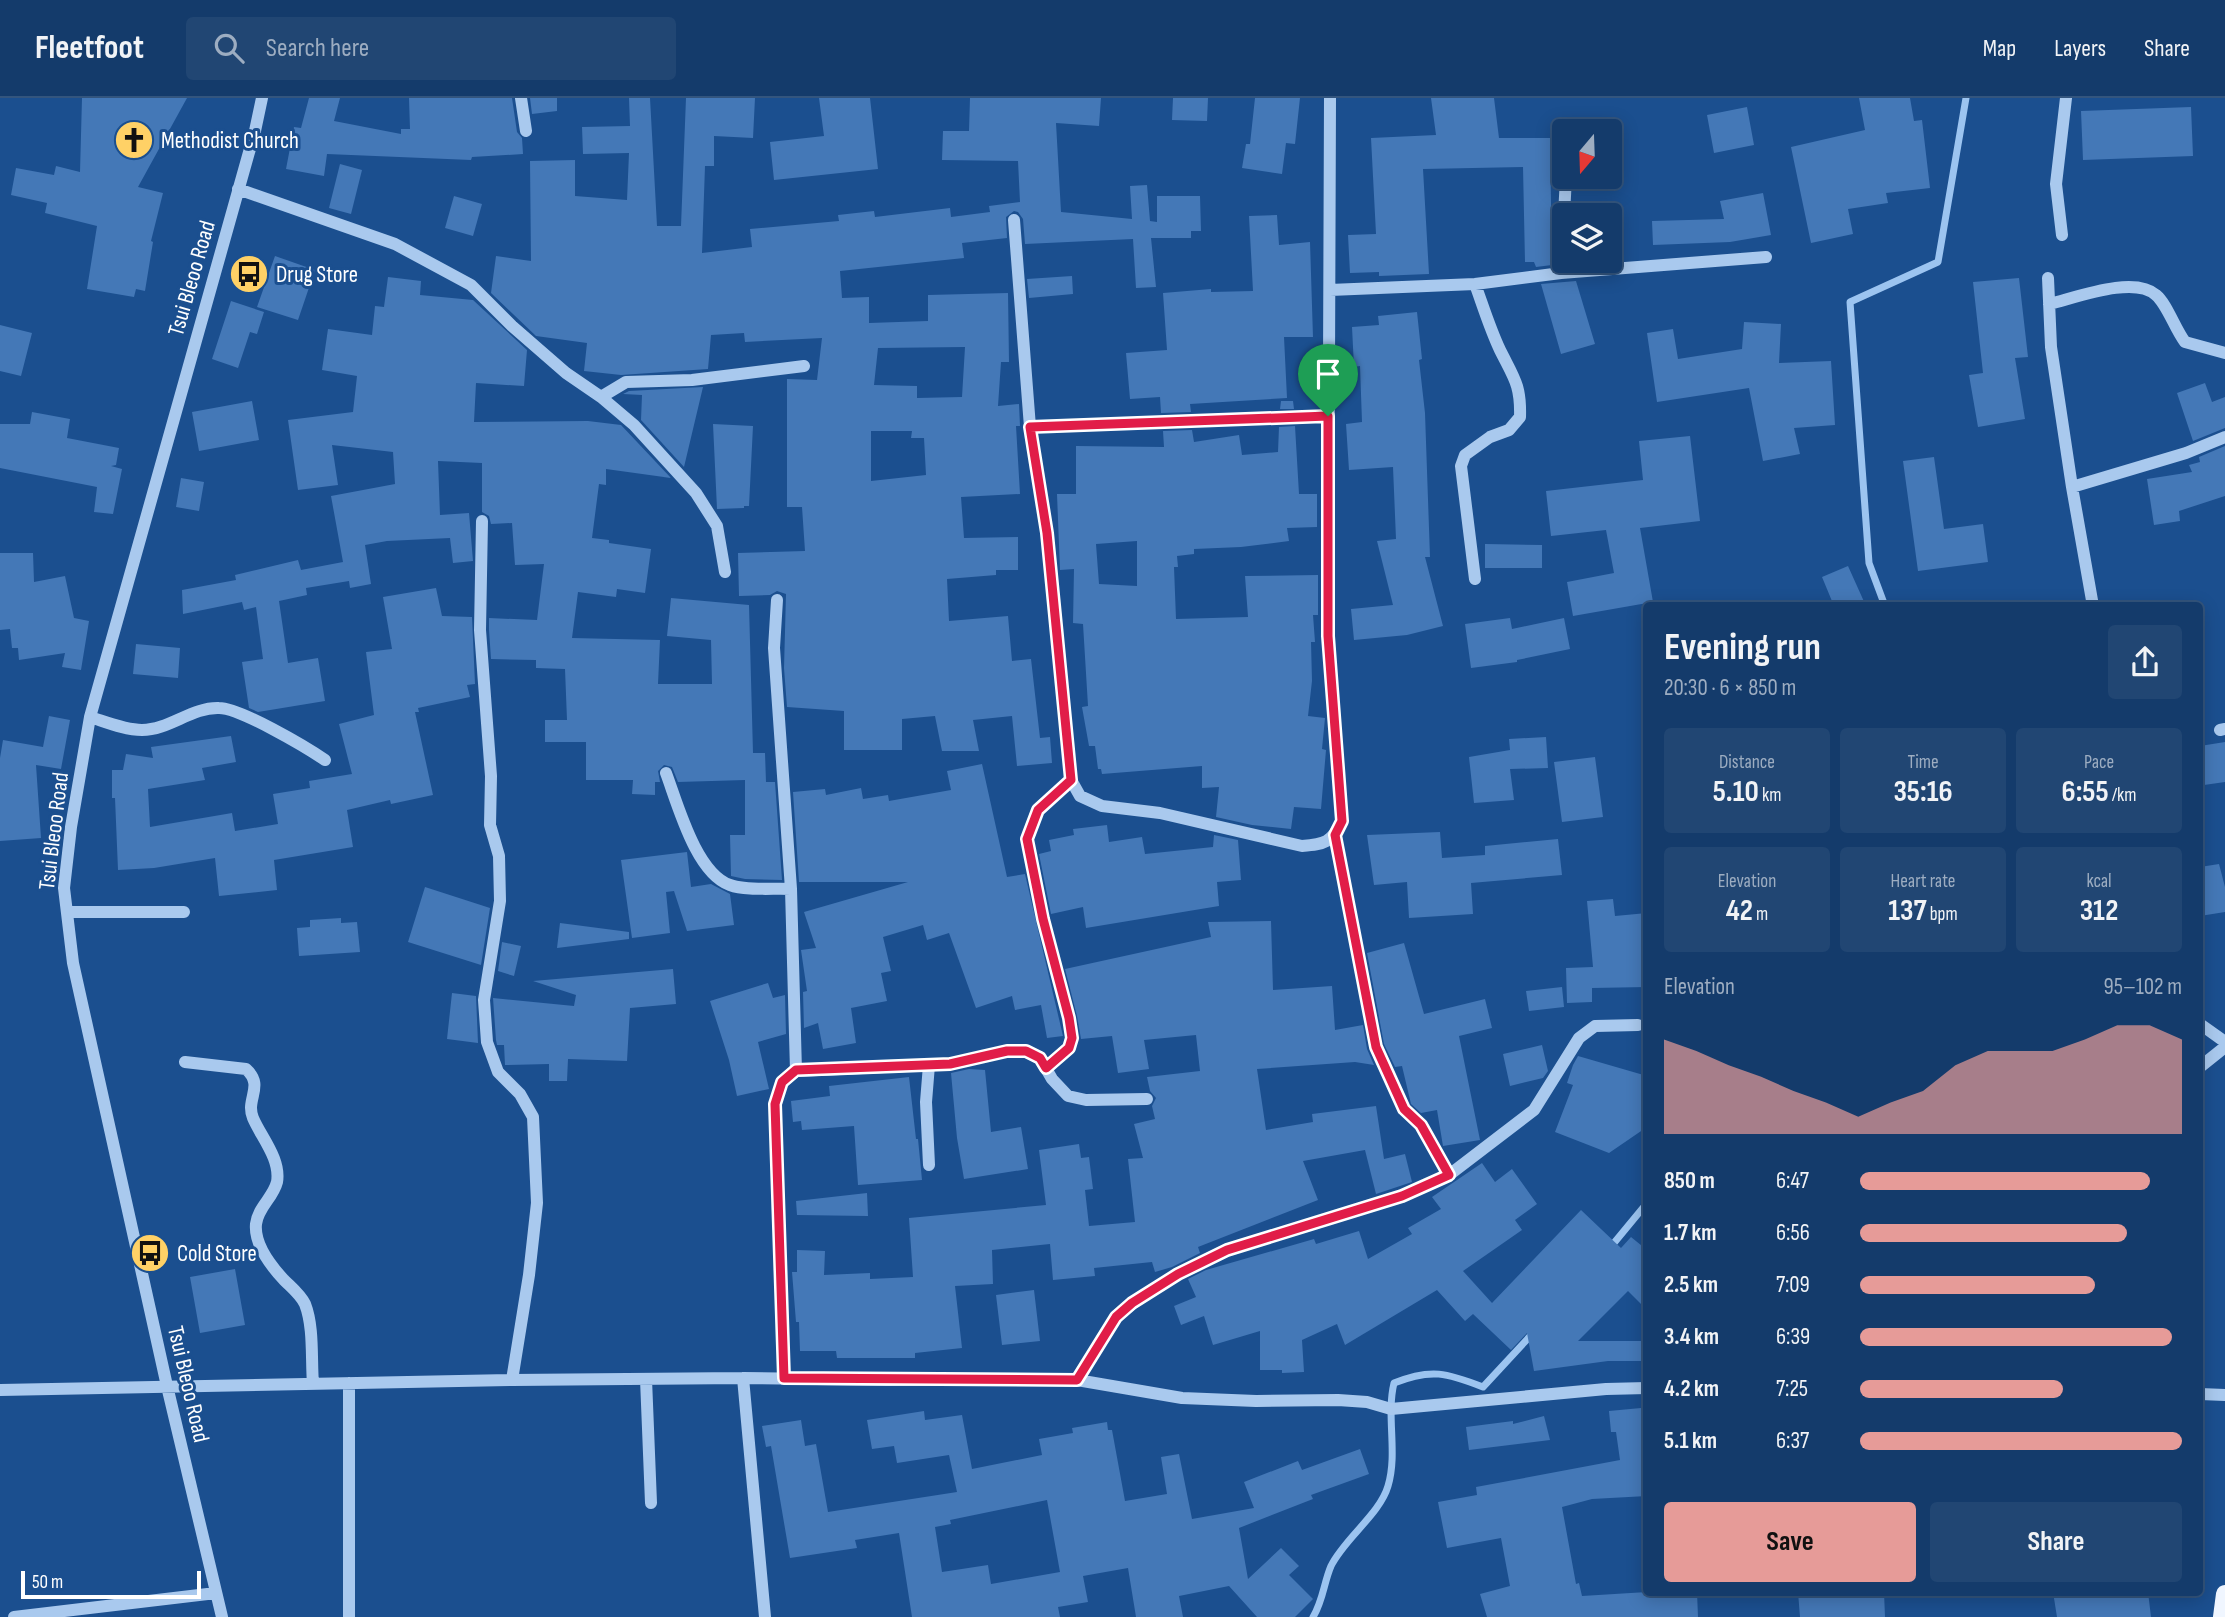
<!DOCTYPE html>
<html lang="en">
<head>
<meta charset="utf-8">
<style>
  body { margin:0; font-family:"Sofia Sans Condensed",sans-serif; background:#214673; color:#f1f3f6; height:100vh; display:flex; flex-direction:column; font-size:26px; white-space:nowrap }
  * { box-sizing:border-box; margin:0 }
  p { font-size:23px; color:#9dadc1 }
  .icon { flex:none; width:38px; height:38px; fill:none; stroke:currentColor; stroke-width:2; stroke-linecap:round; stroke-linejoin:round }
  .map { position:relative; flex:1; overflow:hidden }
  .details { position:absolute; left:1643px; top:504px; width:560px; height:994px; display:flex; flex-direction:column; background:#143b6b; border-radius:7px; box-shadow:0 4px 18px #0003,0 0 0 2px #33557e }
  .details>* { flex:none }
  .needle { width:46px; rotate:199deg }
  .controls { position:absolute; left:1552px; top:21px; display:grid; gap:14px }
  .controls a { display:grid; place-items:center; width:70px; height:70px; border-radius:7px; background:#143b6b; box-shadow:0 4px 18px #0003,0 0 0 2px #33557e; font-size:35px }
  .scale { position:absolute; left:21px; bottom:18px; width:180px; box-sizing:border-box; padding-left:7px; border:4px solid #fff; border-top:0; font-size:19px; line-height:24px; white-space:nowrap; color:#fff; -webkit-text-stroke:5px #1b4f8f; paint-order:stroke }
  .pin { position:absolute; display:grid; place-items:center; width:60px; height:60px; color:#fff; margin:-72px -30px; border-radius:50% 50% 50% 0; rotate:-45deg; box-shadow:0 0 7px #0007 }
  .pin .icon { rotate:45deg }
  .round { display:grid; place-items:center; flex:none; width:74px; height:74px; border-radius:7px; background:#214673 }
  .headline { display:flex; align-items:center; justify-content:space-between; height:119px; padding:0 21px }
  h1 { font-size:38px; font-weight:700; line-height:52px }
  .figures { display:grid; grid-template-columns:repeat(3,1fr); gap:10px; height:119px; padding:7px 21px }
  .figures div { display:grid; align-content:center; border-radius:7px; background:#214673; text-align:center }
  .figures b { font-size:30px; font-weight:700 }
  .figures small { font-size:19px; font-weight:400 }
  .figures p { font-size:19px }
  .chart { height:196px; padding:14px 21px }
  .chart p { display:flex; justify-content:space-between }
  .chart svg { width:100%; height:126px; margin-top:7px; fill:#e69b98; opacity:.7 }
  .button { display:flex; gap:14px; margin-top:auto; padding:14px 21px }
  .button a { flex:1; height:80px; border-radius:7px; background:#e69b98; color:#111; font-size:28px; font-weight:700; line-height:80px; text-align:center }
  .button a+a { background:#214673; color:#f1f3f6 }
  ul { padding:0 21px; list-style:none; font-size:23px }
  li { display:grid; grid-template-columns:112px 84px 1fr; align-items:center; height:52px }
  li i { height:18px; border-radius:9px; background:#e69b98 }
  header { display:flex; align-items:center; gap:42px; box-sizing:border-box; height:98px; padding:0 35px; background:#143b6b; border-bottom:2px solid #33557e }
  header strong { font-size:33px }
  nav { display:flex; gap:38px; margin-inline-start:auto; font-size:24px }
  .search { width:490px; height:63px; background:#214673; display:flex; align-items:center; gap:18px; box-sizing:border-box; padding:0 24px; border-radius:7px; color:#9dadc1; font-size:26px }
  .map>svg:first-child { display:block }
</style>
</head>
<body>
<header>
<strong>Fleetfoot</strong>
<div class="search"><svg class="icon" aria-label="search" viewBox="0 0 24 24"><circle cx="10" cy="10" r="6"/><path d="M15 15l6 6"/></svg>Search here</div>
<nav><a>Map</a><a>Layers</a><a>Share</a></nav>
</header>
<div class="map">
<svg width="2225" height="1519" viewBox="0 0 2225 1519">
  <rect width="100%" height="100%" fill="#1b4f8f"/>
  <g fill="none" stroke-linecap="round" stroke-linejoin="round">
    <path stroke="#9cc4f0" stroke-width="7" d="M1885 508 1869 465 1850 204 1938 164 1966 0
      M1609 1151 1647 1105
      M1313 1519C1323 1503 1324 1484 1331 1468 1344 1441 1380 1416 1388 1388 1398 1355 1386 1318 1394 1285 1431 1270 1447 1275 1483 1289L1533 1235"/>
  </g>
  <path fill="#4478b7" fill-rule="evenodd" d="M82 0H187L138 89 163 95 151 143 153 144 145 193 136 191 134 199 87 191 97 128 45 115 47 105 11 97 16 70 54 77 56 68 80 74Z
    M309 0H340L334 23 401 36V31H410L409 0H512L517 34 522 40 523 56 472 59 471 62 327 56 324 78 286 71 294 29 301 30Z
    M530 0H557V13L532 16Z
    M629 0H650L657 128H681L686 0H755L753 40 714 38V68H705L702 155 752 149 750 131 839 123 838 117 874 113 875 119 950 110 951 119 990 114 989 108 1020 104 1018 63 942 62 943 33H969L970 0H1101L1099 28 1056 25 1061 114 1132 121 1130 88 1147 87 1150 123 1157 124V98H1200L1201 133H1191V140H1151L1156 189 1136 190 1133 141 1025 146 1023 121 1018 114 1014 113 1006 119 1007 140 962 145 964 160 840 173 842 200 869 199V225L928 223V197L1008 195 1009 264H1001L998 308 1019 306 1020 328H1016L1020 396 961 399 964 440 1018 439V472H996V477L947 481 949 523 1008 518 1012 563 1031 561 1040 640 1050 639 1052 665 1017 668 1012 618 973 622 979 653H942L935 618 902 621V652H844V613L787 609 784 570 786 496 777 493 770 497 739 498 738 455 805 453 802 409H787V281L817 282 822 240 745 244 744 235 711 237 708 271 621 277 584 273 587 245 536 238 491 195 496 158 531 163 530 63 575 62V98L627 102 629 55 583 56 582 29 630 28ZM965 249 962 299 917 300V288L874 287 878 250ZM871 333H912L911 340H924L926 377 871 383Z
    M819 0H870L878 71 774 82 770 44 824 38Z
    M1173 0H1208L1207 23 1172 22Z
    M1255 0H1300L1295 46 1286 45 1282 76 1242 70 1246 46H1250Z
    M1431 0H1494L1499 40H1550L1552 167 1536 169 1534 164H1525L1523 69 1423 71 1429 176 1379 178V174L1350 175 1348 137 1376 136 1371 40 1436 37Z
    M1859 0H1910L1914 23 1922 22 1930 90 1886 95 1888 105 1848 111 1853 136 1811 145 1791 49 1865 32Z
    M1747 9 1754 47 1714 55 1707 17Z
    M2191 9 2193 58 2083 62 2081 13Z
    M340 66 362 72 351 116 329 110Z
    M1763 95 1771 137 1730 144 1653 147 1652 123 1724 121 1720 103Z
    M454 98 482 106 473 138 445 130Z
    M1277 117 1279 147 1310 144 1313 239H1284L1287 300 1190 306 1191 314 1161 315 1160 299 1130 301 1126 255 1167 252 1163 195 1211 191V194L1253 193 1249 118Z
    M275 158 315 172 298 222 257 209Z
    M1072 178 1073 196 1029 200 1027 181Z
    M388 179 421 183 420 197 473 202 527 252 524 288 476 285 474 324 588 323 621 327 671 380 606 371V387L599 386 592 440 609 442V445L651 451 645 495 617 491 616 499 578 494 572 540 660 542 658 586H712L711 542 667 538 671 500 749 507 753 655H765L766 684H775L782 782 745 781 731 778 730 737H745V682L678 684 672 669 664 667 658 673 660 684H655V697L632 696 633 682H586V644H545V622H567L565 571 536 570V562L491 561 489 532V520L537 522 544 466 515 467 512 425 491 426 489 418 482 414V365L438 363 440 417 469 415 473 463 453 465 450 440 387 443 365 447 371 486 350 490 349 483 306 490 307 497 279 503 288 565 318 560 325 603 258 614 249 610 242 564 263 561 256 509 244 512 242 504 183 516 182 492 236 482 235 477 298 462 301 472 343 464 331 398 395 386 393 354 332 347 338 387 298 392 288 322 353 314 357 278 322 272 328 231 372 237 375 208 384 209Z
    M2019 180 2028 259 2015 260 2025 321 1978 329 1969 277 1983 275 1973 184Z
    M1576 183 1595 246 1561 256 1541 186Z
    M231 203 264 214 257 236 250 234 238 270 212 261Z
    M1417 214 1422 261 1419 262 1425 315 1430 459H1425L1443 528 1407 537 1354 542 1351 511 1393 507 1377 443 1396 441 1393 369 1349 372 1346 326 1362 324 1360 268 1354 269 1352 229 1379 227 1378 218Z
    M1744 224 1781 226 1779 265 1831 263 1835 327 1794 330 1800 356 1763 363 1749 290 1657 304 1647 235 1673 231 1678 261 1742 251Z
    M0 227 32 235 21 278 0 273Z
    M2205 285 2212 304 2225 299V330L2193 343 2177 295Z
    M703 289 684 369 641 322 642 297 623 296 629 293Z
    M252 303 259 342 199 353 192 314Z
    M1281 303H1293L1294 311H1280Z
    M32 314 70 321 67 340 119 350 116 367 111 368 122 371 113 416 94 414 97 389 0 370V326H30Z
    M713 326 753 328 749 408H744V410L717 411Z
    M1295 328 1299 396H1317V429L1287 430 1289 443 1241 449 1194 451V456L1177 458 1178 469H1174L1176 521 1248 519 1245 478 1318 477V517H1313L1315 544H1311L1312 583 1308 618 1325 620 1322 651 1326 652 1321 711 1294 709 1291 731 1252 727 1216 719 1219 689 1202 690V668L1102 676 1101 671H1098L1095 648H1089L1082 609 1088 608 1083 526 1073 525 1074 471 1060 472 1057 396H1076V348L1164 349 1163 333 1192 332 1194 344 1239 337 1242 357 1278 354 1279 329ZM1137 443V488L1099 486 1096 446Z
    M1690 338 1700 423 1640 430 1653 504 1573 518 1567 484 1614 475 1606 432 1551 438 1546 393 1643 382 1639 343Z
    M2225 348V398L2179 413 2180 423 2154 427 2147 381 2192 374 2189 367 2200 364 2199 359Z
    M1934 359 1944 431 1983 426 1988 464 1918 473 1903 363Z
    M181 380 204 384 199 413 176 409Z
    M1485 446 1542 447V470H1485Z
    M0 455H33L34 484 65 478 74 520 89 523 81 572 62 569 65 555 19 562 18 550H12L10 531 0 532Z
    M1848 468 1866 508H1834L1822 479Z
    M436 490 442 518 472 519 475 586 467 587 470 599 418 610 419 614H415L433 697 391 706 390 702 347 712 353 749 274 762 277 792 219 798 215 760 154 770 118 772 115 700H112V672H123L126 656 153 660 151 649 231 638 236 664 202 670 205 682 148 691 150 729 232 715 235 733 278 726 273 696 310 690 309 683 352 676 339 626 374 617 366 554 392 551 383 499Z
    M1510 520 1512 531 1564 520 1570 551 1517 562V564L1471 570 1465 526Z
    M136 546 180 550 178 580 133 576Z
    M49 618 70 622 61 671 36 667 41 740 0 743V660L3 642 43 649Z
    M1546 639 1548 670 1510 671 1514 702 1474 705 1469 659 1510 652 1509 641Z
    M2225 644V684L2204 687 2200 648Z
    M1595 659 1603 719 1562 724 1554 664Z
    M982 666 1007 779 1025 776 1063 938 1047 940 1041 907 1015 912 1012 898 976 910 949 835 927 842 923 827 883 839 891 873 881 875 887 903 851 910 856 945 823 951 818 925 804 930 803 894 807 893 801 852 816 850 804 814 908 784H799L793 694 825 691 826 697 861 690 863 701 888 697 889 703 951 692 947 673Z
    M1107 727 1109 744 1142 739 1145 756 1213 749 1214 737 1238 742 1241 782 1217 784 1219 808 1086 830 1083 809 1051 816 1039 756 1051 753 1049 742 1074 737 1073 731Z
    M1440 734 1442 760 1485 757V748L1558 741 1562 777 1471 785 1473 816 1409 820 1407 784 1374 787 1367 737Z
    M687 754 691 789 711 786 730 796 734 827 687 833 674 793 666 794 670 835 632 840 621 762Z
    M2219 766 2225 789V814L2200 818V769Z
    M425 789 490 810 481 867 408 844Z
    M1613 801 1615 818 1647 815V889L1592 890V904L1567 905 1566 870 1593 869 1587 803Z
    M341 820V825L357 824 360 854 299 858 297 830 310 829V822Z
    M1271 823 1273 892 1332 888 1335 932 1363 927 1367 951 1374 967 1355 964 1257 971 1266 1032 1313 1024 1312 1016 1376 1008 1384 1061 1405 1056 1412 1084 1376 1096 1365 1052 1303 1063 1318 1102 1198 1149 1200 1155 1172 1169 1155 1174 1152 1164 1094 1170 1095 1178 1053 1182 1050 1146 992 1152 993 1186 955 1188 962 1250 915 1255V1260H837L836 1253H800L799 1224H796L792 1174H797V1152L825 1153 824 1177 870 1175V1181L913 1179 909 1120 1046 1107 1039 1052 1079 1046 1081 1060 1089 1059 1093 1091 1085 1092 1089 1128 1135 1124 1128 1061 1143 1060 1134 1026 1155 1021 1152 1008 1156 1000 1150 993 1147 979 1200 973 1196 937 1144 942 1149 971 1118 975 1112 938 1081 941 1077 918 1065 871 1211 839 1208 824Z
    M560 825 629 834V841L557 850Z
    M502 844 521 848 514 878 498 873Z
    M1404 845 1424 916 1485 901 1492 930 1459 938 1480 1042 1443 1048 1437 1012 1421 1015 1411 1006 1402 968 1395 969 1384 946 1367 855Z
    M673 871 676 906 630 910 627 963 568 961 567 983H549V966L505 967 504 947H497L496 942 493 900 574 908 576 897 533 883Z
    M768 885 773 900 785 897 786 936 758 944 769 991 737 998 729 962 710 903Z
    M1562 889 1564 909 1529 913 1526 893Z
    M452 895 476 898 478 945 447 941Z
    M1542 947 1548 973 1543 980 1510 988 1503 956Z
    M1578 958 1647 978V1029L1609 1055 1555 1034 1573 987 1567 985 1573 967Z
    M969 971 985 972 991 1034 1021 1029 1028 1071 964 1081 957 1040 951 975Z
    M909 979 916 1041H918L922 1082 858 1087 854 1028 802 1032 801 1023 793 1024 791 1003 830 998 829 988Z
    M1482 1065 1495 1084 1512 1071 1537 1106 1515 1122 1522 1132 1463 1173 1492 1205 1581 1112 1621 1150 1631 1139 1647 1152V1212L1628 1193 1578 1243H1647V1263H1608L1534 1273 1527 1235 1511 1252 1473 1216 1465 1223 1437 1192 1345 1247 1337 1226 1302 1242 1304 1274 1282 1275V1272H1260V1233L1213 1247 1204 1218 1181 1227 1174 1208 1196 1199 1188 1181 1206 1172 1314 1141 1316 1146 1359 1133 1368 1161 1412 1136 1408 1130 1441 1111 1432 1099Z
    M867 1095 868 1118 797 1117 796 1103Z
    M235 1171 245 1227 200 1235 190 1179Z
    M1034 1192 1040 1243 1002 1247 996 1197Z
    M1641 1310 1647 1360V1398L1592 1401 1562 1409 1576 1486 1579 1485 1582 1498 1647 1494H1697L1698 1519H1487L1480 1496 1510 1488 1501 1440 1447 1450 1438 1404 1477 1397 1476 1389 1620 1362 1616 1334H1611L1609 1313Z
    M924 1313 925 1322 962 1317 972 1371 1042 1357 1039 1341 1073 1335 1072 1330 1107 1324 1108 1332H1112L1125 1403 1167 1396 1161 1359 1179 1356 1192 1421 1254 1410 1244 1384 1298 1363 1302 1372 1360 1351 1369 1376 1311 1397 1313 1401 1239 1430 1248 1481 1281 1450 1299 1468 1289 1477 1313 1501 1295 1519H1257L1229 1488 1179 1498 1183 1519H1136L1128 1470 1083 1478 1088 1504 1058 1509 1060 1519H912L899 1435 855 1442 857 1450 790 1460 771 1348 766 1349 762 1328 801 1322 805 1348 816 1346 828 1414 957 1394 949 1357 897 1365 894 1348 872 1351 867 1322ZM1047 1402 1060 1474 991 1486 988 1467 942 1474 935 1429 951 1426 950 1422Z
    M1544 1318 1550 1342 1469 1352 1466 1329 1513 1323V1326Z
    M1798 1494H1884L1885 1519H1800Z
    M2053 1494H2148L2151 1519H2057Z"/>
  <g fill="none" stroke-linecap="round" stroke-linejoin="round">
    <path stroke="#a9c9ee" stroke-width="12" d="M521 0 526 33
      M238 91 395 146 471 187 512 228 566 275 601 299 634 327 696 395 717 428 725 474
      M1014 122 1030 329 1047 435 1071 682 1080 698 1102 708 1160 715 1302 748C1325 746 1331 745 1342 723L1328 538 1330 0
      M2062 137 2056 86 2066 0
      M1561 175 1566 79
      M2048 180 2051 249 2072 389 2093 508
      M1330 192 1475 186 1561 175 1766 159
      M2049 206C2075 200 2134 177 2156 197 2167 206 2175 231 2185 244L2225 255
      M601 299 626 284 692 282 804 268
      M1030 329 1328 318
      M2072 389 2186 355 2225 339
      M482 423 480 532 491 678 490 727 499 758 500 803 484 902 487 944 498 974 520 996 533 1019 537 1105 529 1177 512 1282
      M1475 481 1461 368 1465 357 1490 339 1509 332 1520 319C1521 287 1514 280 1500 252 1490 231 1483 208 1475 186
      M777 502 774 550 791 791 796 973 782 984 775 1006 784 1280
      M90 619C106 624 125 632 142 632 169 632 192 609 219 610 240 610 306 649 325 662
      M2220 632 2225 631
      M666 675C678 707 696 775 730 787 746 793 774 790 791 791
      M1335 737 1376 949 1404 1011 1421 1027 1449 1077
      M67 814H184
      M2200 926 2225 944
      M185 964 246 971C265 988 245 1001 253 1020 261 1039 281 1061 277 1084 273 1100 258 1109 256 1126 254 1146 271 1168 284 1182 292 1190 300 1196 305 1206 314 1229 311 1261 313 1286
      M929 967 926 1004 929 1067
      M2200 969 2225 949
      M1046 970 1069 950 1072 940 1069 920 1043 821 1027 741 1038 712 1071 682
      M796 973 950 966 1007 953H1025L1040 960 1052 981 1068 998 1086 1002 1147 1001
      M743 1280 765 1519
      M646 1281 651 1405
      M1077 1282 1116 1219 1133 1205 1178 1176 1227 1152 1402 1098 1449 1077 1534 1012 1579 940 1595 928 1638 927
      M0 1292 512 1282 743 1280 888 1282 1008 1281 1077 1282 1182 1300 1256 1303 1338 1302 1367 1304 1391 1311 1606 1291 1647 1290
      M2200 1296 2225 1297
      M14 1519 216 1495
      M222 1519 167 1288 73 865 64 790 71 729 90 619 255 33 262 0
      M349 1519V1285"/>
    <path stroke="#f0f6ff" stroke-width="18" d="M2222 1519 2225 1496"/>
  </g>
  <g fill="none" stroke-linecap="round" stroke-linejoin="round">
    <g stroke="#fff" stroke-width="14">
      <path id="route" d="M1328 318V538L1342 723 1335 737 1376 949 1404 1011 1421 1027 1449 1077 1402 1098 1227 1152 1178 1176 1132 1205 1116 1219 1077 1282 784 1280 775 1006 782 984 796 972 950 966 1007 953H1026L1040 960 1046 970 1069 950 1072 940 1069 920 1043 821 1027 741 1038 712 1071 682 1047 435 1030 329Z"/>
    </g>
    <use href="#route" stroke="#e11d48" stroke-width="9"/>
  </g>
  <defs>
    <g id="church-disc" transform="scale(2.0125)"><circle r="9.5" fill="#ffd166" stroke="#1b4f8f"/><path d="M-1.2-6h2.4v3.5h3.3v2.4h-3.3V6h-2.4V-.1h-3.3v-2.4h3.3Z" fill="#111"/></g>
    <g id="bus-disc" transform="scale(2.0125)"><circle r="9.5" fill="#ffd166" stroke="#1b4f8f"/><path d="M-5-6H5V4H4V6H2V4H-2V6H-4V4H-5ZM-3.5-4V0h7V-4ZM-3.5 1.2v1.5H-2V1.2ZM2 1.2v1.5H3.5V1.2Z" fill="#111"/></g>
  </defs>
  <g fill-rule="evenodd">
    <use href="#church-disc" x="134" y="42"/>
    <use href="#bus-disc" x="249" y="176"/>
    <use href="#bus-disc" x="150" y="1155"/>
  </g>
  <g text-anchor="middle" stroke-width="6" stroke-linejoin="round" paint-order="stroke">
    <g font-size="23" fill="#fff" stroke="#1b4f8f" text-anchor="start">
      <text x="161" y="50">Methodist Church</text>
      <text x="276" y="184">Drug Store</text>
      <text x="177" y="1163">Cold Store</text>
    </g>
    <g font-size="23" fill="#fff" stroke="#1b4f8f">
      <text transform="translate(191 180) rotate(-74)" y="8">Tsui Bleoo Road</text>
      <text transform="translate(53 733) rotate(-83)" y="8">Tsui Bleoo Road</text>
      <text transform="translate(189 1286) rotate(77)" y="8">Tsui Bleoo Road</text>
    </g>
  </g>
</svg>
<div class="controls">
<a><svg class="needle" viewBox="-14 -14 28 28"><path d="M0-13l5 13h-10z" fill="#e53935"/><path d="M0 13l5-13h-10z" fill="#9dadc1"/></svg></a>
<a><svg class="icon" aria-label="layers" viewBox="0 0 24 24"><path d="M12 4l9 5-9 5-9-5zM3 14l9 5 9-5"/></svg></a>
</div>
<div class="scale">50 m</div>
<div class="pin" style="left:1328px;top:318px;background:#1e9e55"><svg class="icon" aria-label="arrive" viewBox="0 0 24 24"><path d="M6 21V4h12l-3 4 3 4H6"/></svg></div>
<section class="details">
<div class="headline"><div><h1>Evening run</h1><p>20:30 · 6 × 850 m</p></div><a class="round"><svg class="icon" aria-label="share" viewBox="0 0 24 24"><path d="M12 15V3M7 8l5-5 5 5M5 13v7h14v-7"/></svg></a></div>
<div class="figures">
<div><p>Distance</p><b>5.10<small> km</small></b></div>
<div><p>Time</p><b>35:16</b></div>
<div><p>Pace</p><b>6:55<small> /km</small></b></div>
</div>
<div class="figures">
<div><p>Elevation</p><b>42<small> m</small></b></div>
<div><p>Heart rate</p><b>137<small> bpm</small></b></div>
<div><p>kcal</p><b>312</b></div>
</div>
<div class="chart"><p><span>Elevation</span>95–102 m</p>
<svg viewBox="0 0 160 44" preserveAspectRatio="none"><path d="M0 44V11L10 15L20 20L30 24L40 29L50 33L60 38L70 33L80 29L90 20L100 15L110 15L120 15L130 11L140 6L150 6L160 11V44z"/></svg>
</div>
<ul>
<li><b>850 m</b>6:47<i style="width:90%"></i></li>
<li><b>1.7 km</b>6:56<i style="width:83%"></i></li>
<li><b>2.5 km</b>7:09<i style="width:73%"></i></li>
<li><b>3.4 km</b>6:39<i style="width:97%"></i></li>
<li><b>4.2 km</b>7:25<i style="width:63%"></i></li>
<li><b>5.1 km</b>6:37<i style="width:100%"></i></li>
</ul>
<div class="button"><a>Save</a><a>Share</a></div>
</section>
</div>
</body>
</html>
